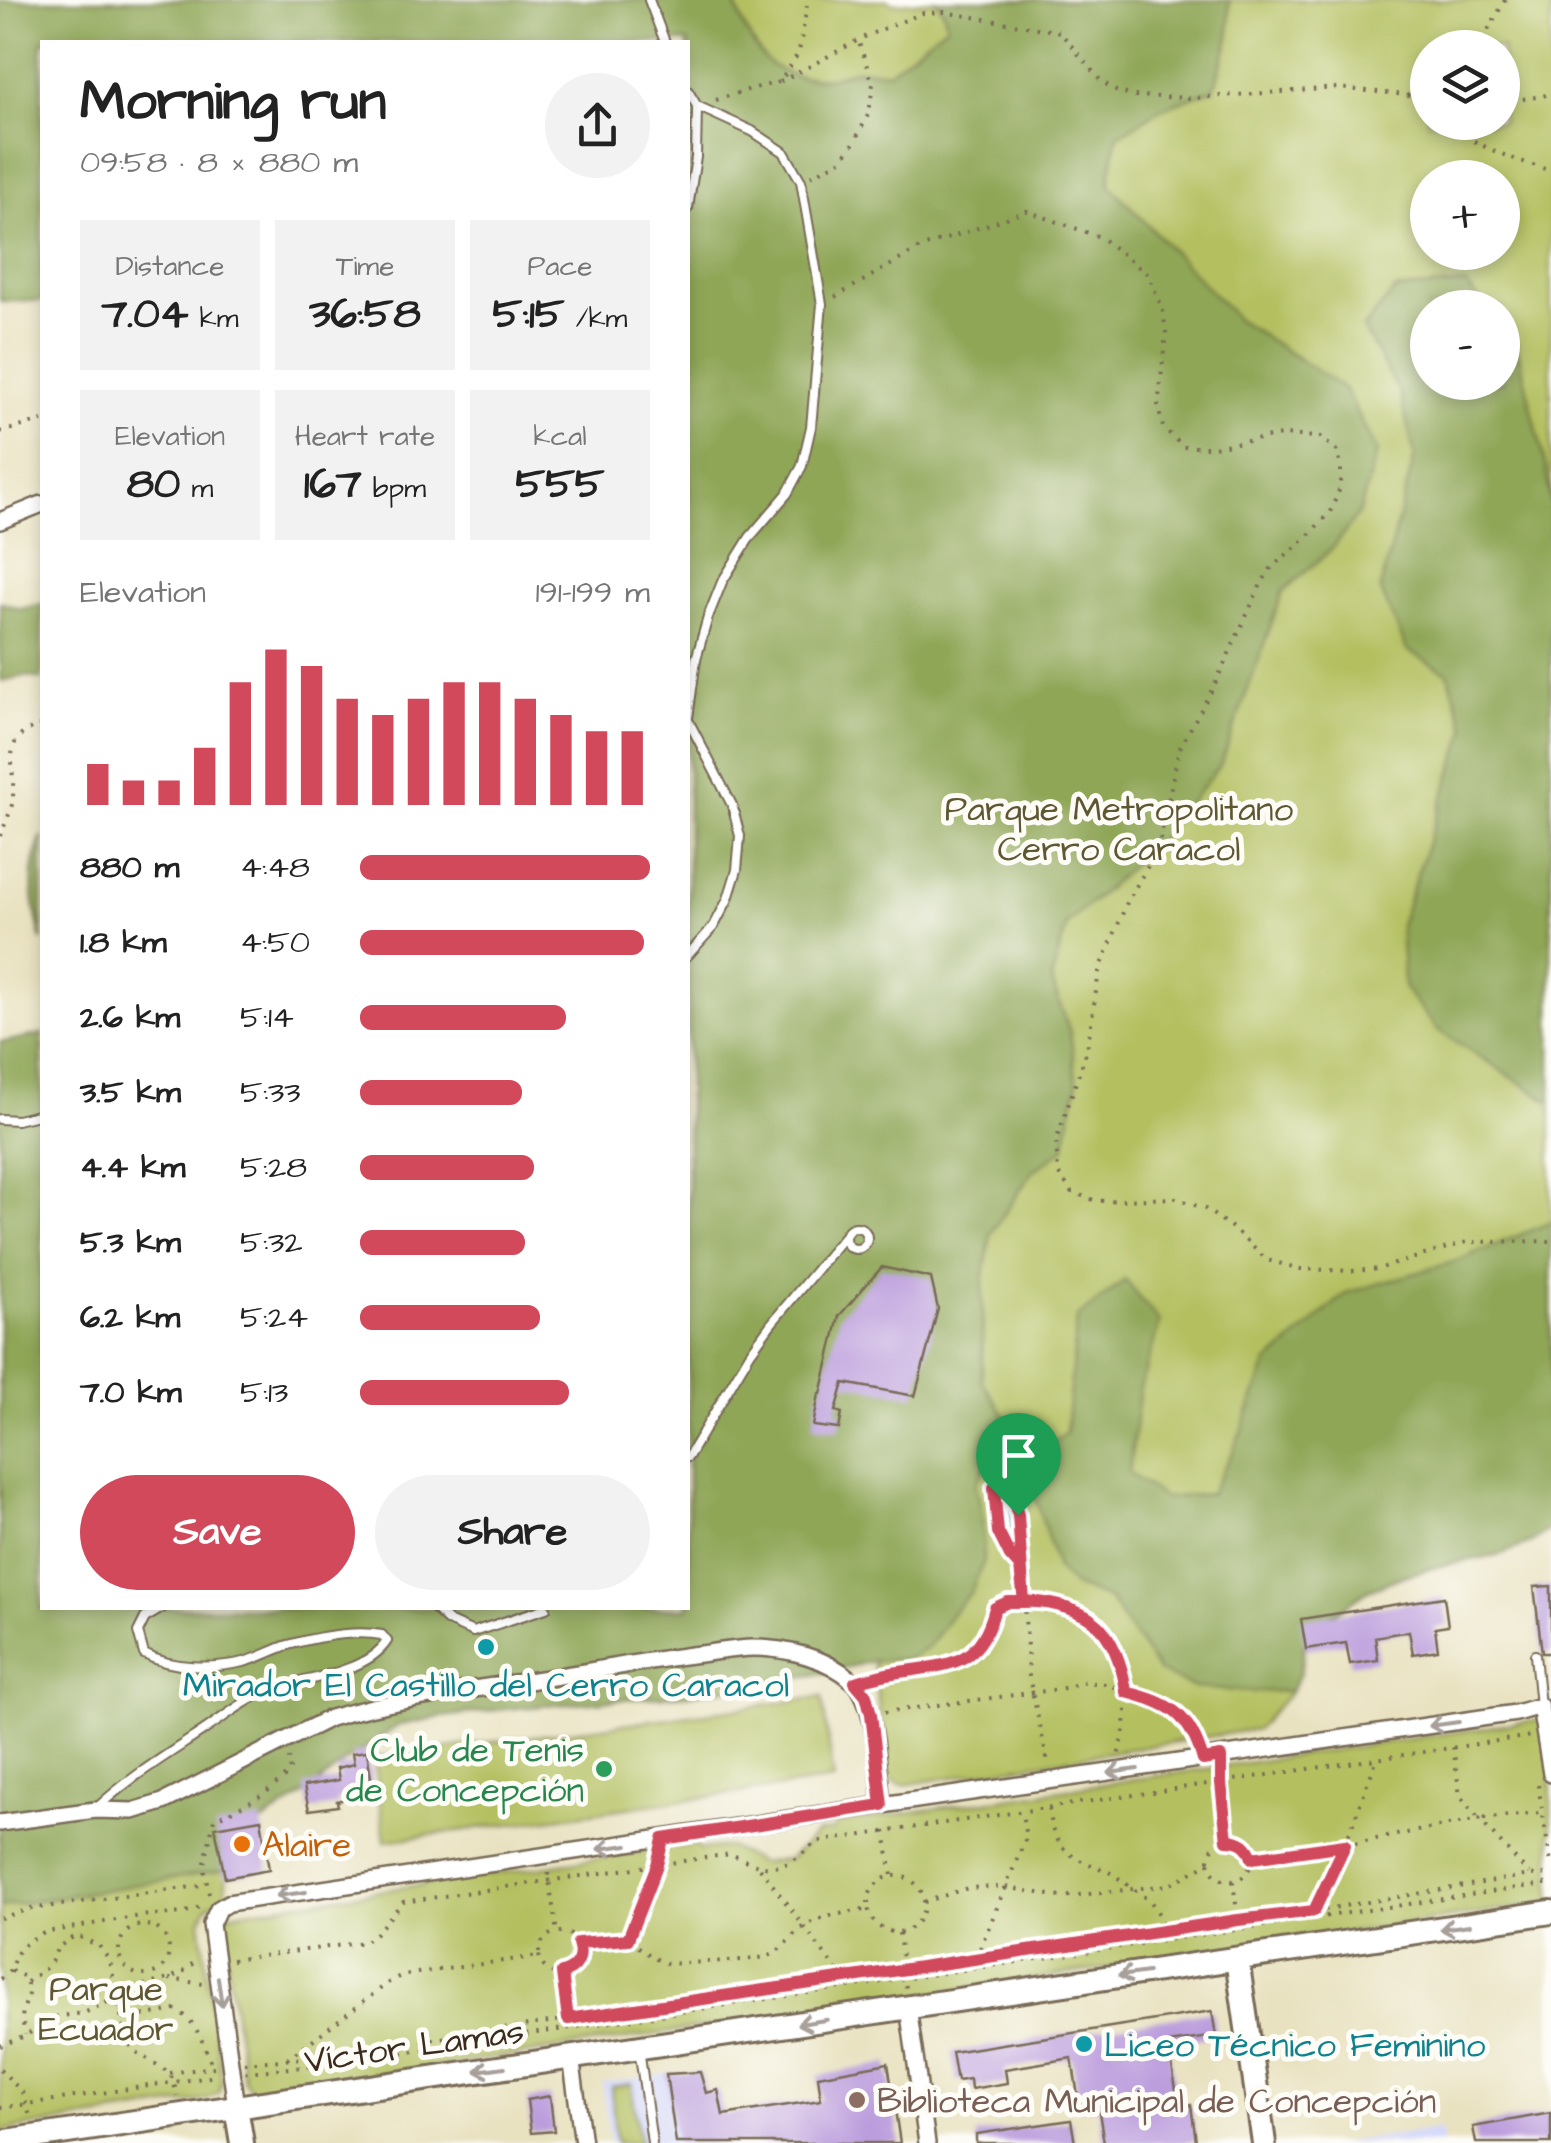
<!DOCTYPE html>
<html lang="en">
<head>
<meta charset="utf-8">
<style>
  body { margin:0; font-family:"Architects Daughter",sans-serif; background:#f2f2f2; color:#222; height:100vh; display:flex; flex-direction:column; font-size:38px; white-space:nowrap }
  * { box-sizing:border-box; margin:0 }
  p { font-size:32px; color:#767676 }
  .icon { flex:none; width:55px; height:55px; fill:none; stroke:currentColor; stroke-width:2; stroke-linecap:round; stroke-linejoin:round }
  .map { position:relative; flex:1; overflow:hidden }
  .drawer { position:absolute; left:40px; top:40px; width:650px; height:1570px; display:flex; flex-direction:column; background:#fff; border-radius:0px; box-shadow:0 5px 15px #0003 }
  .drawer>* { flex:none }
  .controls { position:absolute; left:1410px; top:30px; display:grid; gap:20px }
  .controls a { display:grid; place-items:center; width:110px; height:110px; border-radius:50%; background:#fff; box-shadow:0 5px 15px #0003; font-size:50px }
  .pin { position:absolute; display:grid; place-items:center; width:85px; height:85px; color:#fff; margin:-102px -42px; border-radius:50% 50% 50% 0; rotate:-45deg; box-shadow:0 0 10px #0007 }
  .pin .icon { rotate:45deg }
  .round { display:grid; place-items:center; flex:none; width:105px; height:105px; border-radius:52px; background:#f2f2f2 }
  .overview { display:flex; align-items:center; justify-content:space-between; height:170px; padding:0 40px }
  h1 { font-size:55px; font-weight:700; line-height:75px }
  .stats { display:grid; grid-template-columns:repeat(3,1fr); gap:15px; height:170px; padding:10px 40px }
  .stats div { display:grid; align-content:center; border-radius:0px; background:#f2f2f2; text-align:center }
  .stats b { font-size:42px; font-weight:700 }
  .stats small { font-size:28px; font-weight:400 }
  .stats p { font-size:28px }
  .chart { height:280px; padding:20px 40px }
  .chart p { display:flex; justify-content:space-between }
  .chart svg { width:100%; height:180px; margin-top:10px; stroke:#d1495b; stroke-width:6 }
  .cta { display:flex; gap:20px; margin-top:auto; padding:20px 40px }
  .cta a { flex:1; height:115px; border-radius:60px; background:#d1495b; color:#fff; font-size:40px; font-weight:700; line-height:115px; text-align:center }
  .cta a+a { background:#f2f2f2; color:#222 }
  ul { padding:0 40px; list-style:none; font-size:32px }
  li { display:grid; grid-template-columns:160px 120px 1fr; align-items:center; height:75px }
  li i { height:25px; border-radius:12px; background:#d1495b }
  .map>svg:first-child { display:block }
</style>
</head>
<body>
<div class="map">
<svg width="1551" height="2143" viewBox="0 0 1551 2143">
  <rect width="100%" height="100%" fill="#fdfcf7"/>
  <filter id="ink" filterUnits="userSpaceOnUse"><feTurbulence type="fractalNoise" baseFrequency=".01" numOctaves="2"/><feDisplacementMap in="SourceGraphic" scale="20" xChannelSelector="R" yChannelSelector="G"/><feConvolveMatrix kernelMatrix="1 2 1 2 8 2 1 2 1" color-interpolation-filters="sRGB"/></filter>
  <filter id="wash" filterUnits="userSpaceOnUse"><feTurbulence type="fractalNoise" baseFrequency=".0048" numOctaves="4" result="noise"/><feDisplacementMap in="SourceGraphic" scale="40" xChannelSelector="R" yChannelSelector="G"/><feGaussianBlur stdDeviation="2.25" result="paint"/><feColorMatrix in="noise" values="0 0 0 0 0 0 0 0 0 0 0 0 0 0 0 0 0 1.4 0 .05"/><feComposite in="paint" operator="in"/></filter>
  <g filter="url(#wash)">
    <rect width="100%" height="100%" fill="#e9e2c1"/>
    <path fill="#d4d8f9" d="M700 2072 706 2092 717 2090 727 2143H610L602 2083 666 2074Z
      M1441 2129 1443 2143H1336Z"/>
    <path fill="#b4c061" stroke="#787540" stroke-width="2.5" fill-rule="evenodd" d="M669 0 720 108 1169 248 1109 184 1117 136 1162 108 1214 89 1229 38V0H1551V1527L1531 1543 1501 1554 1444 1565 1403 1576 1368 1590 1307 1632 1300 1673 1291 1691 1257 1729 903 1785C893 1783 890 1779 887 1770L873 1661 819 1674 688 1694 505 1709 441 1717 399 1725 343 1763 308 1792 230 1844 226 1870V1894L207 1907 200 1921 222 2081 219 2093 206 2100 0 2131V1316L42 1608H688V42ZM1428 48H1502V122H1428ZM1428 178H1502V252H1428ZM1465 284 1486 307 1502 308 1503 327 1516 343 1502 382H1428L1396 290Z
      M734 0H887L894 4 935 0 944 12 947 25 888 72 854 70 830 78 789 76 772 68 762 56 742 24Z
      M822 1697 834 1780 385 1841 374 1758Z
      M1551 1718V1903L264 2092 252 2090 244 2081 222 1925 224 1917 231 1913 696 1844 699 1850 729 1847 760 1863 789 1859 817 1833 834 1830 837 1823Z
      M631 2084 640 2143H616L611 2087Z"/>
    <path fill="#8fa657" stroke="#65683a" stroke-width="2.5" d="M0 0H734C751 49 768 82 826 78 837 77 846 71 856 70 867 69 878 71 888 72L947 25 944 12 935 0H1229V38L1214 89 1162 108 1117 136 1109 184 1237 319 1345 389 1377 452 1359 513 1333 548 1283 591 1221 764 1155 845 1067 924 1051 980 1070 1032 1077 1086 1064 1149 1033 1171 991 1233 983 1281 982 1381 1020 1439 1053 1442 1066 1432 1077 1318 1125 1280 1160 1322 1140 1388 1129 1473 1164 1498 1210 1494 1233 1452 1267 1364 1346 1293 1454 1262 1551 1222V1527L1531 1543 1501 1554 1444 1565 1403 1576 1368 1590 1307 1632 1300 1673 1291 1691 1253 1692 1195 1688 1159 1672 1109 1599 1073 1586 1057 1568 1036 1499 1015 1472 998 1461 985 1468 976 1484 982 1512 984 1560 971 1592 952 1613 929 1646 910 1658 873 1661 819 1674 688 1694 505 1709 441 1717 399 1725 343 1763 308 1792 231 1844 226 1870 0 1907V1041L5 1042 42 1034V1608H688V42H42V301H0Z
      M1465 284 1486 307 1428 308V382H1502L1503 327 1516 343 1546 468 1551 509V1102L1438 1030 1404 988 1400 925 1466 730 1448 673 1407 650 1380 589 1415 456 1400 394 1363 328 1395 290Z
      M0 602 21 609 42 604V679L25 676 0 681Z
      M42 836V940C32 902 27 874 42 836Z"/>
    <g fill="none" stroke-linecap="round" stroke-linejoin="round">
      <path stroke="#7cb0e9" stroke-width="5" d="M996 1475C1007 1501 1017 1529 1015 1556"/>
    </g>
    <g id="blocks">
      <path fill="#bb9ddd" d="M882 1267 931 1278 938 1309 915 1396 844 1383 836 1411 842 1413 839 1429 813 1426 819 1394H821L839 1316Z
        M1551 1586V1653H1542L1534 1587Z
        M1444 1597 1448 1626 1435 1628 1438 1650 1413 1654 1409 1631 1375 1637 1378 1660 1350 1664 1346 1643 1306 1649 1301 1619Z
        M367 1751 372 1784 368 1793 337 1801 338 1806 309 1810 304 1786 339 1780 337 1768 354 1764 352 1753Z
        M261 1819 269 1870 225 1878 215 1827Z
        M1212 2011 1216 2036 1168 2043 1179 2107 1191 2105 1196 2141 1182 2143H1104L1098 2106 1080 2109 1072 2058 1005 2069 1007 2083 971 2089 970 2079 957 2081 952 2052Z
        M888 2063 900 2143H676L666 2074 700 2072 706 2093 718 2090 723 2115 821 2100 818 2076Z
        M550 2096 554 2131 531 2133 527 2100Z
        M1551 2113V2143H1476L1473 2127Z
        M1071 2120 1075 2143H976V2134Z"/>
    </g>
  </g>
  <g filter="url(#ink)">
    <use href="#blocks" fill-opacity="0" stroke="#786a57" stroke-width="2.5"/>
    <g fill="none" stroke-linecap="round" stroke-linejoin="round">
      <g stroke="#786a57" stroke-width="12">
        <path id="lane" d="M649 0 665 42
          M688 91 697 106 752 131 784 152 801 181 822 304 811 427 802 466 787 494 750 537 722 582 708 617 696 659 688 718
          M688 208 696 157 697 106
          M688 720 732 805 740 836 737 870 728 899 714 926 688 955
          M0 1119 17 1120 42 1114
          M845 1238a11 11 0 1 1 22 0a11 11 0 1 1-22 0Z
          M688 1457 750 1353 771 1324 846 1234
          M434 1608 448 1621 473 1632 546 1608
          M1535 1655 1540 1706
          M98 1807C130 1777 167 1755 203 1731 230 1713 251 1694 283 1686 314 1678 369 1670 387 1641L382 1635C353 1630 317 1637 288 1645 273 1650 259 1658 244 1662 212 1669 172 1669 144 1654L138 1632 145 1618 162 1608
          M639 2048 652 2143"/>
      </g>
      <g stroke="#786a57" stroke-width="20">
        <path id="street" d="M0 521 42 504
          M0 1823 95 1810 133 1811 163 1802 330 1718C399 1698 470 1690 541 1679 594 1671 646 1660 700 1654 717 1652 736 1648 753 1648 787 1648 828 1658 853 1681 877 1702 878 1773 882 1805
          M908 2007 927 2143
          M571 2057 583 2143
          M236 2107 211 1924 218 1909 228 1903 882 1805 1516 1713 1540 1706 1551 1774"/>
      </g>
      <g stroke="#786a57" stroke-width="28">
        <path id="secondary" d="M1237 1959 1264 2143
          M236 2107 242 2143
          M0 2142 1551 1912"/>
      </g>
      <path stroke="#786a57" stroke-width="4" stroke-dasharray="2.5 8" stroke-linecap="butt" d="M1478 48 1505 0
        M780 82 868 35 923 13 944 12 1060 32 1101 81 1116 91 1134 96 1193 98 1338 88 1407 95 1428 105
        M1407 95 1428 88
        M716 100 750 89 780 82 799 52 808 0
        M1502 102 1543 96 1551 93
        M1449 122C1476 149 1516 159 1551 171
        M811 176 840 161 854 143 869 113 873 84 858 40
        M835 297 920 248 1027 211 1100 237 1148 274 1163 310 1166 333 1158 407 1163 427 1183 447H1214L1281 435 1320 437 1336 450 1341 465V486L1330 512 1306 538 1272 567 1261 584 1214 686 1179 749 1158 849 1128 900 1099 972 1087 1050 1056 1141 1058 1173 1072 1192 1096 1201 1176 1198 1205 1209 1231 1227 1267 1260 1301 1269 1352 1271 1378 1269 1467 1242 1551 1241
        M0 432 42 421
        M0 836C5 824 12 810 13 798 15 757 0 739 42 724
        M1020 1567C992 1537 1003 1523 994 1488L1007 1482 1018 1515 1029 1677 1048 1763
        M869 1679C927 1666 977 1678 995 1608 1015 1599 1036 1600 1057 1606 1071 1611 1088 1617 1100 1627 1107 1634 1112 1645 1115 1654 1128 1688 1130 1720 1118 1755
        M885 1712 1060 1689 1085 1682 1105 1684 1168 1705 1192 1730 1199 1746
        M1453 1747 1460 1796 1479 1819 1542 1813
        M1221 1770 1227 1840
        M1538 1785 1551 1864
        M1049 1809 1053 1831 1061 1846 1075 1858 1113 1874 1151 1902 1160 1916 1164 1931
        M885 1831 892 1876
        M1209 1860a21 21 0 1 1 42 0a21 21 0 1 1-42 0Z
        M1251 1858 1345 1845 1479 1819 1529 1874
        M760 1868 843 1979
        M548 1873 557 1933
        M868 1904a28 28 0 1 1 56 0a28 28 0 1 1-56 0Z
        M1233 1881 1238 1920
        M209 1894 204 1868 214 1819C245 1804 266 1797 290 1771L289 1758
        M924 1902 968 1888 989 1887H1005L1061 1897 1169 1885 1210 1862
        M1314 1911 1345 1845 1377 1758
        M0 1918 30 1909 207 1885
        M119 1950a25 25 0 1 1 50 0a25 25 0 1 1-50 0Z
        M539 1953a21 21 0 1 1 42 0a21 21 0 1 1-42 0Z
        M899 1933 906 1988
        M628 1939 660 1854
        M578 1943 628 1939 654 1958 668 1964C690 1962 754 1962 771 1955 783 1949 790 1937 800 1929 820 1914 845 1914 868 1909
        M976 1958 1026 1838 1022 1813
        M232 1960 365 1942 376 1933 403 1902 731 1854C772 1873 783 1872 816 1842L1531 1736
        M11 1971 23 1976C34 1995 24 1999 22 2018 22 2020 25 2032 25 2035
        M563 1974 568 2019
        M0 1979C15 1969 10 1964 18 1952 25 1942 35 1937 46 1932 77 1927 109 1921 141 1916 163 1913 183 1917 203 1905
        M169 1979 204 1984
        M27 1982 47 1967 54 1958 57 1948 73 1937H80L99 1946 110 1961 126 2040 135 2051 170 2073 178 2096
        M122 2019 176 2010C199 2022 203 2046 213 2067
        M0 2046 25 2036 54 2017 84 2013 144 1985 169 1979 186 1970 198 1958
        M287 2059 392 1980 403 1975 539 1956
        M244 2063 306 2058 1238 1920 1314 1911 1530 1875 1551 1874
        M0 2069 22 2092 31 2119
        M245 2072 314 2066 1551 1883
        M170 2073 214 2067
        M0 2108 216 2076"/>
      <use href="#lane" stroke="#fff" stroke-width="8"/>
      <use href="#street" stroke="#fff" stroke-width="15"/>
      <use href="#secondary" stroke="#fff" stroke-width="22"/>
    </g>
    <defs><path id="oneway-shaft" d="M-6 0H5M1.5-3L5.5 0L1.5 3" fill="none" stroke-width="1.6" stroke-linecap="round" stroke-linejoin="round" transform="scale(2.5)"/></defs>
    <g stroke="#a79f9a">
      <use href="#oneway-shaft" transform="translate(1444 1724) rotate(172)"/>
      <use href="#oneway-shaft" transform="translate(1123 1771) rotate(172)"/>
      <use href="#oneway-shaft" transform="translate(613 1847) rotate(172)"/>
      <use href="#oneway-shaft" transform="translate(291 1894) rotate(172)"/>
      <use href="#oneway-shaft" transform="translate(1455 1927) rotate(172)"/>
      <use href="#oneway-shaft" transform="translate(1133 1974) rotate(172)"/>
      <use href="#oneway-shaft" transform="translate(220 1992) rotate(82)"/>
      <use href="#oneway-shaft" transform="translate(812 2022) rotate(171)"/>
      <use href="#oneway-shaft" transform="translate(490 2069) rotate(172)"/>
    </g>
  </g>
  <g fill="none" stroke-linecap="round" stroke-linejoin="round" filter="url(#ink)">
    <g stroke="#fff" stroke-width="20">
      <path id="route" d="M1018 1515 1024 1602H1008L995 1608C979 1670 946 1664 893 1673 880 1675 868 1679 855 1682L866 1695 871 1714 882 1805 663 1839 657 1865 628 1939 578 1943C583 1958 577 1969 562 1973L568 2019 1238 1920 1314 1911 1345 1845 1252 1858C1248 1845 1240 1840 1227 1840L1221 1783V1757L1203 1760C1190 1714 1170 1703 1126 1692 1124 1673 1116 1648 1104 1632 1089 1611 1049 1600 1024 1602L1020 1567 1010 1556 998 1532 994 1488 1007 1482 1018 1515"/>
    </g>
    <use href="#route" stroke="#d1495b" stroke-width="12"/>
  </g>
  <g fill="#0f9aa8" stroke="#fdfcf7" stroke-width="4">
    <circle cx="486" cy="1647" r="10"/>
    <circle cx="1084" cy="2044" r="10"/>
  </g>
  <circle fill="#2e9e5b" stroke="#fdfcf7" stroke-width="4" cx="604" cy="1769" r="10"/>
  <circle fill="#e8710a" stroke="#fdfcf7" stroke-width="4" cx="242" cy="1844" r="10"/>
  <circle fill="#8d6e63" stroke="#fdfcf7" stroke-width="4" cx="857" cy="2100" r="10"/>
  <g text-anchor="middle" stroke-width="10" stroke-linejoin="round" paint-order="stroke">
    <g font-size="35" fill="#5f5732" stroke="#fdfcf7">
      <text x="1119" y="820">Parque Metropolitano<tspan x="1119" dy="40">Cerro Caracol</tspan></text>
      <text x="106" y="2000">Parque<tspan x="106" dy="40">Ecuador</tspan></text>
    </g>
    <g font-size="35" fill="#0d838f" stroke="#fdfcf7">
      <text x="486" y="1696">Mirador El Castillo del Cerro Caracol</text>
      <text x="1104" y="2056" text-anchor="start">Liceo Técnico Feminino</text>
    </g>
    <g font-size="35" fill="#27864d" stroke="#fdfcf7" text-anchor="end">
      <text x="584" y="1761">Club de Tenis<tspan x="584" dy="40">de Concepción</tspan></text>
    </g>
    <g font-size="35" fill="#c56008" stroke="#fdfcf7" text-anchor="start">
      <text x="262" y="1856">Alaire</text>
    </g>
    <g font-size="35" fill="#3b2a1e" stroke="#fdfcf7">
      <text transform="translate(414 2045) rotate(-8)" y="12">Víctor Lamas</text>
    </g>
    <g font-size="35" fill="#785e54" stroke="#fdfcf7" text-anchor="start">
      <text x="877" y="2112">Biblioteca Municipal de Concepción</text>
    </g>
  </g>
</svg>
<div class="controls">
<a><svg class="icon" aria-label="layers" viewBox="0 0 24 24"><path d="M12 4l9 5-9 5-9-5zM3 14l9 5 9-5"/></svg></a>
<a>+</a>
<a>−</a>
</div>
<div class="pin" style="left:1018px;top:1515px;background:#1e9e55"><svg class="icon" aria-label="arrive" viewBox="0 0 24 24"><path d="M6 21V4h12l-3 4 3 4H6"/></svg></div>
<section class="drawer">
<div class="overview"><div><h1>Morning run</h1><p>09:58 · 8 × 880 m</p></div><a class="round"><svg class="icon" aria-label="share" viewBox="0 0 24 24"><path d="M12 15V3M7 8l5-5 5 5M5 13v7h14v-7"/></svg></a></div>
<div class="stats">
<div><p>Distance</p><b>7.04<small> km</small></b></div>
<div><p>Time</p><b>36:58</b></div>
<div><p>Pace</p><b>5:15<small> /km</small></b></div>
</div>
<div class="stats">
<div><p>Elevation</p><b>80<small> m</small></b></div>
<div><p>Heart rate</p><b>167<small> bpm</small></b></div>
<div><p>kcal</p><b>555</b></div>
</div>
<div class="chart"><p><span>Elevation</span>191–199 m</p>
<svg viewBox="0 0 160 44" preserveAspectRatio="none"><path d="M5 44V34M15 44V38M25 44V38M35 44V30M45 44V14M55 44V6M65 44V10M75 44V18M85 44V22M95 44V18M105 44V14M115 44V14M125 44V18M135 44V22M145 44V26M155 44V26"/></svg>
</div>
<ul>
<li><b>880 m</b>4:48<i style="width:100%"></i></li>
<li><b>1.8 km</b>4:50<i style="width:98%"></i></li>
<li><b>2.6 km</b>5:14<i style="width:71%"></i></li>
<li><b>3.5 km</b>5:33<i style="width:56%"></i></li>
<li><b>4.4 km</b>5:28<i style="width:60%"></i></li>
<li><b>5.3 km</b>5:32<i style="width:57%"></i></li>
<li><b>6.2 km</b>5:24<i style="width:62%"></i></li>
<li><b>7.0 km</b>5:13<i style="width:72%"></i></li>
</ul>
<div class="cta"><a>Save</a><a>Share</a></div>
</section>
</div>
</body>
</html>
